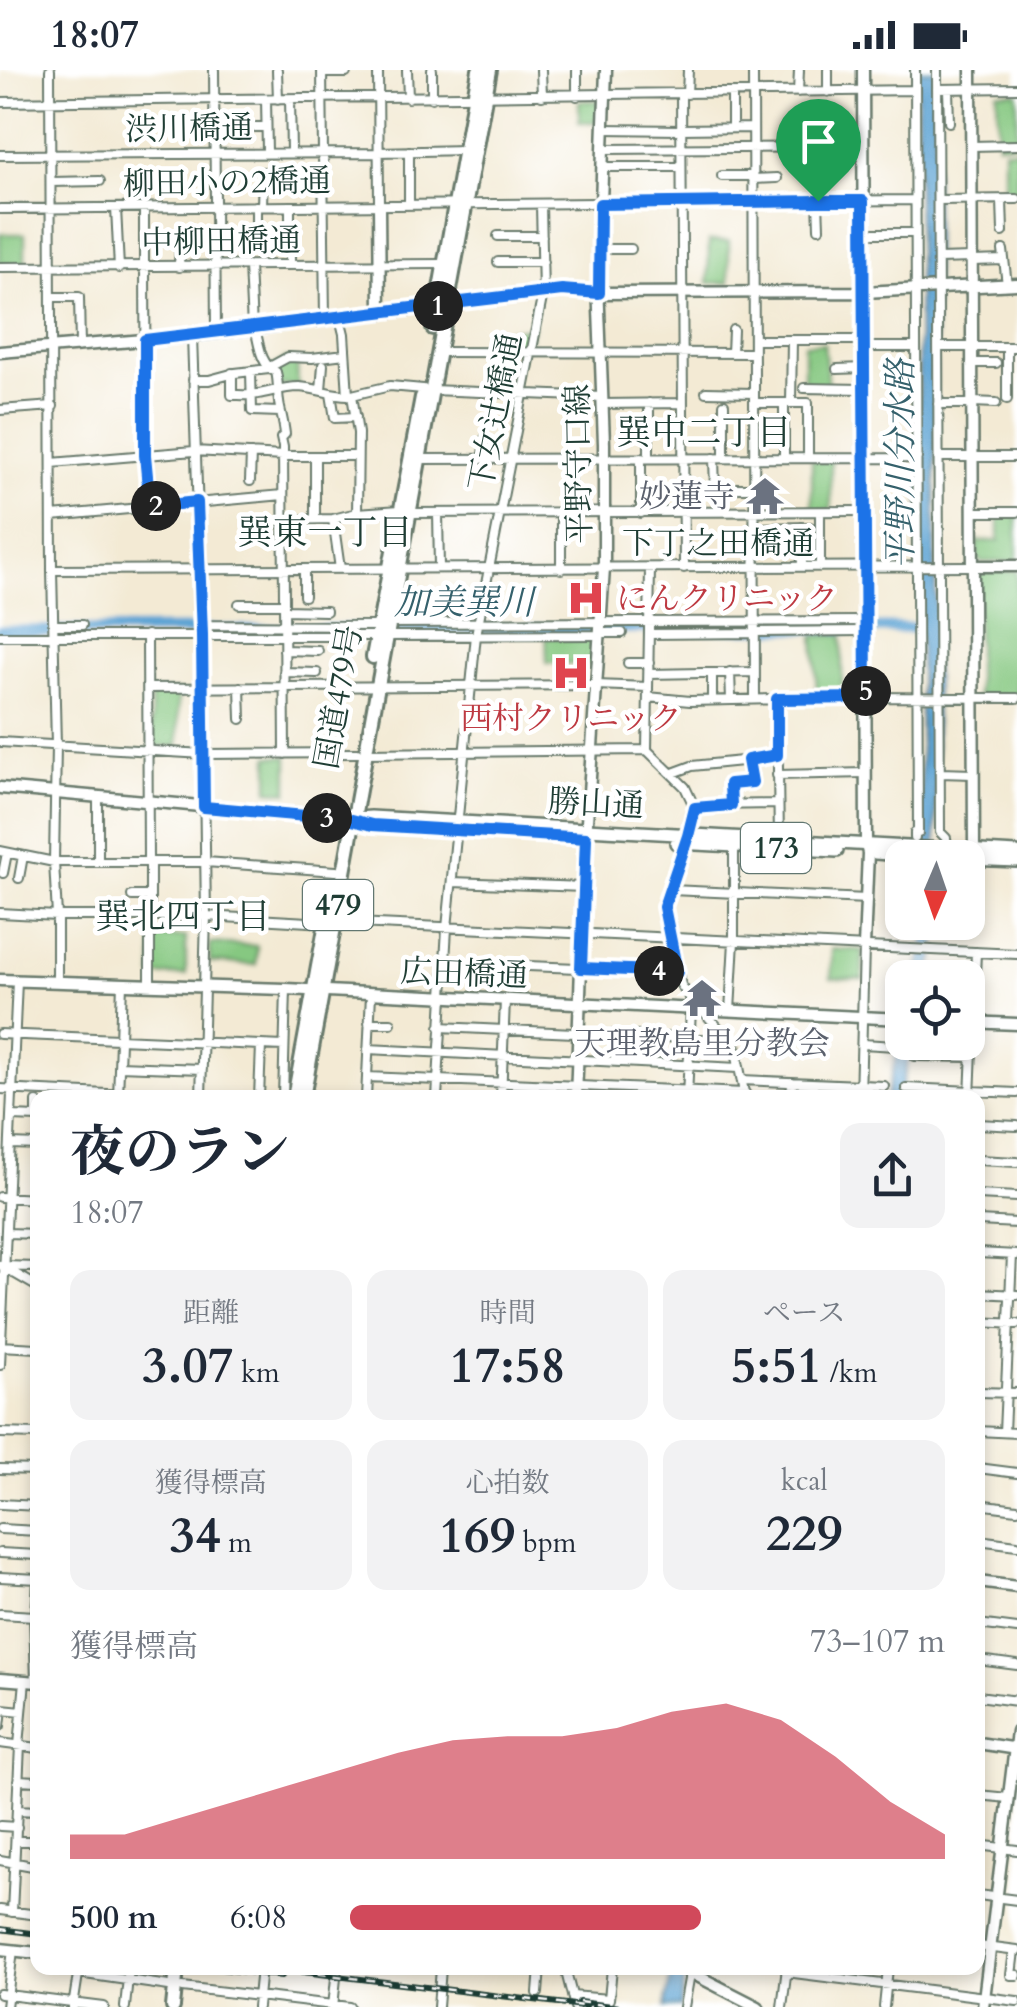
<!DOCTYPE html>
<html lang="ja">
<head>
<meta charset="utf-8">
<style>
  body { margin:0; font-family:Cardo,"Noto Serif JP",serif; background:#f2f2f3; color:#1f2937; height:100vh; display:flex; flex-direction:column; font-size:38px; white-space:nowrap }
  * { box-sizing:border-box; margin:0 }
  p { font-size:32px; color:#747a83 }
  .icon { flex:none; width:55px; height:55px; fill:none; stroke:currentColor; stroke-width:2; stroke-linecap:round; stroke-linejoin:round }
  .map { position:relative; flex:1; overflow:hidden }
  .details { position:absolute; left:30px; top:1020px; width:955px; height:885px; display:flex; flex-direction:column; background:#fff; border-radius:20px; box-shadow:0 5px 15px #0003 }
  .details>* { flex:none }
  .needle { width:65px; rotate:182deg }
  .fabs { position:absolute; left:885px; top:770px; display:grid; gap:20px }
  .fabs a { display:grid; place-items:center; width:100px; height:100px; border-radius:20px; background:#fff; box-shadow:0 5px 15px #0003; font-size:50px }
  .pin { position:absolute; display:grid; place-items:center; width:85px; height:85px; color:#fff; margin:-102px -42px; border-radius:50% 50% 50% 0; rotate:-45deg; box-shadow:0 0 10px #0007 }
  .pin .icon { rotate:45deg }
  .km { position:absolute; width:50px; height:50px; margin:-25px; border-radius:50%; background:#222; color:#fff; font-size:28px; line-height:50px; text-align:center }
  .round { display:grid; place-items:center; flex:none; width:105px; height:105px; border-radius:20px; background:#f2f2f3 }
  .head { display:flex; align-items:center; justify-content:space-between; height:170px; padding:0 40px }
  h1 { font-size:55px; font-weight:700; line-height:75px }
  .figures { display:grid; grid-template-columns:repeat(3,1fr); gap:15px; height:170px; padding:10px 40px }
  .figures div { display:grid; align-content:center; border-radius:20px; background:#f2f2f3; text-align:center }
  .figures b { font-size:50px; font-weight:700 }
  .figures small { font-size:28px; font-weight:400 }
  .figures p { font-size:28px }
  .chart { height:280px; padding:20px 40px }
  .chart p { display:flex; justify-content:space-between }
  .chart svg { width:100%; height:180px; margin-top:10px; fill:#d1495b; opacity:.7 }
  ul { padding:0 40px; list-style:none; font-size:32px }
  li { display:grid; grid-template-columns:160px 120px 1fr; align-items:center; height:75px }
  li i { height:25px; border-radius:12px; background:#d1495b }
  .status { display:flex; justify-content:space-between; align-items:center; height:70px; padding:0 50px; background:#fff; direction:ltr }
  .status svg { height:28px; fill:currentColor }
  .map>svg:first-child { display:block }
</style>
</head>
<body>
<div class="status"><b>18:07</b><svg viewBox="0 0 49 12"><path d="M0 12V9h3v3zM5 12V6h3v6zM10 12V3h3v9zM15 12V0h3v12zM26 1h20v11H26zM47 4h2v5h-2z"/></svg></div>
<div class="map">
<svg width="1017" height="1937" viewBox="0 0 1017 1937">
  <rect width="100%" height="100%" fill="#fff"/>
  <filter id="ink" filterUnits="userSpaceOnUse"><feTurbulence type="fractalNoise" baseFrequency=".01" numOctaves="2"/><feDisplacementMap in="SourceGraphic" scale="20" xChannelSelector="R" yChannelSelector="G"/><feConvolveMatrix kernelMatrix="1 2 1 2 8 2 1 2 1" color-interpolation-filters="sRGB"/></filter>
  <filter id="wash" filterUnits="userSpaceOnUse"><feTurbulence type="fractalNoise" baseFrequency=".0048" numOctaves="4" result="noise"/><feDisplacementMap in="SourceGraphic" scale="40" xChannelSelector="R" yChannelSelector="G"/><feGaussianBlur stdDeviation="2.25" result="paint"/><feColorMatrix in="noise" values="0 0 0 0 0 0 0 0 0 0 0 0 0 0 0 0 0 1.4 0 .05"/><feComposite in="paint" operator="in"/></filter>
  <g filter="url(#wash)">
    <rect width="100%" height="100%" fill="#f3ead4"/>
    <path fill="#86c881" stroke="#52825a" stroke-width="2.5" d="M997 22H1017V73L998 74Z
      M579 31H599L598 52H579Z
      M1004 79H1017V122H1004Z
      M0 164H25V194H0Z
      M709 171H729V213H708Z
      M533 257 526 279H490L488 263Z
      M824 273 828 317H804V274Z
      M285 289H297L298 315 280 316 272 297Z
      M812 390H831V440H812Z
      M1017 442V492H981L977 488V471H999V443Z
      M977 501H1017V626H977Z
      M842 565V626H817L814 566Z
      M546 567H591L594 570 593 595 547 593Z
      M153 621H178V676H152L151 623Z
      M269 686H288V722L269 720Z
      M153 867H186V905L153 906Z
      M210 873 257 876 256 895 210 892Z
      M832 879 862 880 863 909 831 908Z"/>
    <path fill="#5ea4d4" stroke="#3e7084" stroke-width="2.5" d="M917 0H935L936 788 923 787 921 771Z
      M923 853H936L935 885 929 907 916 908 924 875Z
      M902 963V972L913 973 899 1027H886Z
      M672 1898H686L680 1937H665Z"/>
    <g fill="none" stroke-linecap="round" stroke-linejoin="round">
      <path stroke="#5ea4d4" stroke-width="11" d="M383 559 928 558
        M0 561 359 559"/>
    </g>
  </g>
  <g filter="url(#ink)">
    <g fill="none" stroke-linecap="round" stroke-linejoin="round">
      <path stroke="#c9c7b4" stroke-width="8" stroke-dasharray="8 4" stroke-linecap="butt" d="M735 977 774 979"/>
      <g stroke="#697a6c" stroke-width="12">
        <path id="street" d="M50 0 52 500 56 676 54 792 57 846V910
          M214 0 216 262
          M277 0 278 29
          M322 0 325 250
          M378 0 379 135
          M407 0 408 28
          M432 0V28
          M541 0 542 26
          M577 0V26
          M753 0 755 629
          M828 0V22
          M915 0 918 763H915V768
          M937 0 940 762 946 768 948 780
          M322 3H346
          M937 19 1017 18
          M948 19 949 52
          M798 22 799 0
          M681 24 684 498
          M687 24 688 0
          M266 29 267 82
          M290 29 291 82
          M0 32 915 20
          M214 57H266
          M732 58V23
          M603 59 681 60
          M681 59 753 58
          M971 76 1017 75
          M603 79 863 77
          M409 81V135
          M378 82 465 80
          M0 85 378 83
          M602 97H681
          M722 106H753
          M753 109 777 108
          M51 112 100 111
          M938 130 1017 129
          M1002 130 1003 162
          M818 131 819 158
          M256 136V161
          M262 136 263 102
          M290 136V195
          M116 138 119 198
          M0 139 914 130
          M215 163 242 164
          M864 163H914
          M498 166H542
          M169 172H180L179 197
          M599 179H631
          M1003 180 1007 215
          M938 189 972 188
          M972 191 1004 190
          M498 192H543
          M249 196 252 258
          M0 197 443 194
          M144 197V137
          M145 197 146 385
          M52 227H79L80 276
          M340 248 344 264 348 325H352L358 363 357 443
          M255 258C259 273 260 295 276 302 279 313 277 325 280 338 282 347 284 355 285 364L281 368 283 377 285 684
          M192 266 202 565 206 846 201 1028
          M754 270H864
          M864 277H916
          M938 277H1017
          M438 282 754 283
          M732 283 733 260
          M972 293H996
          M268 298 288 287 312 288 345 284
          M837 299 864 298
          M251 302 252 341 280 342
          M232 303V325C240 325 250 326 258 324 271 322 284 317 299 317 317 318 331 325 348 325
          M193 310H209L235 303 269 299
          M804 318 864 319
          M321 320 323 295
          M432 320 602 327
          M706 322 754 323
          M331 324 335 348 356 347
          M352 325 390 316 423 319
          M1007 329V277
          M973 332 996 333
          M754 333H808V387
          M784 333V388
          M791 333 792 270
          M602 334 683 333
          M724 334V388
          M938 334H973
          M0 340 53 336
          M145 385 150 437
          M315 386V449
          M939 387H1017
          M641 388V443
          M649 388V333
          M714 388 715 420
          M416 389 917 388
          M484 389 485 369
          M52 393 194 381 283 386H357
          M250 411 251 384
          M570 413V389
          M732 418H755
          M820 442V497
          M973 442H1017
          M409 443 865 441
          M438 443 439 498
          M561 443V499
          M52 446 283 425
          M333 449 340 499
          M283 450 333 449 357 443 400 440
          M801 457 802 497
          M755 458 810 457
          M650 498 647 680 685 717 695 738 665 837V847L681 915 697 938 705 943 735 976 745 1028
          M52 500 973 496
          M304 526V499
          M239 534H284
          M284 540 326 541
          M388 553 865 551
          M54 555H82
          M202 555 379 556
          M755 562 865 561
          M599 563H622
          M649 564 755 563
          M147 565 148 791
          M0 566H377
          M386 566 599 565
          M284 580 318 581
          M628 593H649
          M284 602 317 603
          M730 602 731 630
          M649 604 755 602
          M240 617 241 649
          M148 618 596 615 648 617
          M648 627 690 631 866 627 1017 628
          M777 629 779 770
          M712 630V603
          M0 672 204 684 357 683
          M365 683 647 680
          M673 703 692 696 742 691 777 685
          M940 703 973 704
          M777 705 866 703
          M731 735V715L751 712 748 690
          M695 738 711 735 777 734
          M0 781 54 792H205L336 801
          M98 791V727
          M3 803 7 783
          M19 808 23 786
          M452 812 584 817
          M671 820 867 829
          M132 826H150
          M0 843 57 846H206L326 853
          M335 852 1017 884
          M478 894 677 902
          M150 914V792
          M730 941 734 871V776
          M369 953H391
          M440 957 729 970
          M0 964 284 976
          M863 974 895 976
          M368 979 738 998
          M914 986 972 987
          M119 996 202 999
          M367 1007 745 1023
          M742 1010 884 1016
          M906 1018 1017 1023
          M0 1019 193 1028
          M118 1028 122 913
          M259 1028 261 975
          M283 1028 286 919
          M366 1028 371 924
          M437 1028 447 858 476 565 543 223 541 135
          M501 1028 505 930
          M687 1028 691 938
          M791 1028 792 1012
          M860 1028 864 877
          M970 1028 976 882
          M12 1046 38 1047
          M37 1047V1032
          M978 1054 1017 1056
          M11 1074 38 1075
          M978 1090 1017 1092
          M978 1125 1017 1127
          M0 1127 38 1129
          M978 1151 1017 1153
          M7 1163 38 1164
          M978 1183 1017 1185
          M0 1195 38 1217
          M4 1196 38 1197
          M978 1223 1017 1225
          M978 1252 1017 1254
          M0 1276 38 1278
          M0 1295 17 911
          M978 1322 1017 1323
          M978 1361 1017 1363
          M1004 1362 1012 1185
          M0 1363 38 1364
          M978 1398 1017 1403
          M0 1399 38 1400
          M0 1434 38 1436
          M978 1434 1017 1439
          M0 1459 38 1461
          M978 1470 1017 1475
          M0 1483 38 1485
          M0 1507 38 1509 36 1546
          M0 1544 35 1546
          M34 1546 36 1612
          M978 1554 1017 1559
          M978 1590 1017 1595
          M978 1626 1017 1631
          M0 1656 2 1639 22 1641
          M0 1673 38 1678
          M19 1675 25 1611
          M18 1710 38 1711
          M978 1725 1008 1728
          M17 1740 38 1741
          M0 1756 17 1757
          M16 1771H38
          M978 1775 1017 1780
          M0 1790 38 1797
          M978 1825 1017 1830
          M0 1840 38 1845
          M12 1842 20 1676
          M978 1876 1017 1881
          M1014 1881 1011 1905H1017
          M565 1898 575 1937
          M786 1902 1017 1931
          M78 1903 176 1917
          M183 1917 350 1937
          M538 1923 540 1898
          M0 1924 104 1937
          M572 1926 609 1929 612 1898
          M6 1937 13 1880
          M73 1937 79 1898
          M125 1937 129 1898
          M257 1937 261 1898
          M333 1937 337 1898
          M438 1937 441 1898
          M684 1937 691 1898
          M782 1937 787 1898
          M884 1937 888 1898"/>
      </g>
      <g stroke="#697a6c" stroke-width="15">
        <path id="secondary" d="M863 0 866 775 868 783 864 877
          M971 0 974 781
          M379 135 380 243
          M0 282 192 266 562 220 599 223 864 222 1017 214
          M973 496H1017
          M0 718 345 749
          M0 910 286 919 902 949
          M968 952 1017 954
          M576 1028 586 767 604 498V374L598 212 606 0
          M978 1512 1017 1517
          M0 1609 38 1612
          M978 1673 1017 1679
          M0 1879 38 1883
          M147 1898 177 1902
          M682 1898 758 1937
          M983 1937 1017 1661"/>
      </g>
      <g stroke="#697a6c" stroke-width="16">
        <path id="primary" d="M345 749 371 747 1017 783
          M676 773 837 781
          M875 783 941 788
          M968 789 1017 791"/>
      </g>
      <g stroke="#697a6c" stroke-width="18">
        <path id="highway" d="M433 258 479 0
          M373 587 422 327
          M294 1028 325 858
          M303 1028 490 0
          M173 1937 177 1898"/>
      </g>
      <use href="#street" stroke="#fff" stroke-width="8"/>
      <use href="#secondary" stroke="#fff" stroke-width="10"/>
      <use href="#primary" stroke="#fff" stroke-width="11"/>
      <use href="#highway" stroke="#fff" stroke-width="12"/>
      <g stroke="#1f3d34" stroke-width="6">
        <path id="rail" d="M0 1859 38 1864
          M213 1898 282 1906
          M271 1898 591 1937
          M579 1932 619 1937"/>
      </g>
      <use href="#rail" stroke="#fff" stroke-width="2.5" stroke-dasharray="8" stroke-linecap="butt"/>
    </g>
  </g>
  <g fill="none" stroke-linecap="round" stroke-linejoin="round" filter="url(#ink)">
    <g stroke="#fff" stroke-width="20">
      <path id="route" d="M818 131H863L866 628 777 629V685L748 690 752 712 730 714 731 735 695 738 688 766 664 837 677 902 581 898 586 768 372 755 352 750 204 737 202 565 197 432 150 437 145 385V270L562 220 599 223 600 134Z"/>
    </g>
    <use href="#route" stroke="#1a73e8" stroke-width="12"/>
  </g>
  <defs>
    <g id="temple-bare" transform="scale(3)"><path d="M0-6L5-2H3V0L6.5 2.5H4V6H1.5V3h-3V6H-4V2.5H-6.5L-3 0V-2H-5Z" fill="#6b7280" stroke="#fff" stroke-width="2.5" paint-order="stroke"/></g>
    <g id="hospital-bare" transform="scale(3)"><path d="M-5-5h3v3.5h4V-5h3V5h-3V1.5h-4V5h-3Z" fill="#e0444e" stroke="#fff" stroke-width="2.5" paint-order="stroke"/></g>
  </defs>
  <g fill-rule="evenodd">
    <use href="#temple-bare" x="765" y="426"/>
    <use href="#hospital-bare" x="586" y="528"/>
    <use href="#hospital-bare" x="571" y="603"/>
    <use href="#temple-bare" x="702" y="928"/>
  </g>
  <g text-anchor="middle" stroke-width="9" stroke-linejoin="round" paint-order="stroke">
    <g fill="#fff" stroke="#627771" stroke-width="2.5">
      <rect x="741" y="753" width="70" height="50" rx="8"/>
      <rect x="303" y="810" width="70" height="50" rx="8"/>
    </g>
    <g font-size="30" font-weight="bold" fill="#1f3d34">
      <text x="776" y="788">173</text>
      <text x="338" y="845">479</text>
    </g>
    <g font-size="32" fill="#1f3d34" stroke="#fff">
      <text transform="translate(189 58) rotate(-1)" y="11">渋川橋通</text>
      <text transform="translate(227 112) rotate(-1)" y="11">柳田小の2橋通</text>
      <text transform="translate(221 171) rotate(-1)" y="11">中柳田橋通</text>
      <text transform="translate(495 342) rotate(-79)" y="11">下女辻橋通</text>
      <text transform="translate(578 394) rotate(-91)" y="11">平野守口線</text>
      <text x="718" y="484">下丁之田橋通</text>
      <text transform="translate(338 627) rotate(-80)" y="11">国道479号</text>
      <text transform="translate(596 733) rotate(3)" y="11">勝山通</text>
      <text transform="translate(464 903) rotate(2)" y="11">広田橋通</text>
    </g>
    <g font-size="32" fill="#5b616d" stroke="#fff" text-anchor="end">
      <text x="735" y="437">妙蓮寺</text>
      <text x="702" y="984" text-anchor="middle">天理教島里分教会</text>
    </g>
    <g font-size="32" fill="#be3a42" stroke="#fff" text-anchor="start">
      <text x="616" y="539">にんクリニック</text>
      <text x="571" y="659" text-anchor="middle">西村クリニック</text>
    </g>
    <g font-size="35" fill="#1f3d34" stroke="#fff">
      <text x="704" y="374">巽中二丁目</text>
      <text x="325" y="474">巽東一丁目</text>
      <text x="183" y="858">巽北四丁目</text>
    </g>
    <g font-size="35" font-style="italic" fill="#35616c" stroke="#fff">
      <text transform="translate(900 394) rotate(-90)" y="12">平野川分水路</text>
      <text x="464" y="544">加美巽川</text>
    </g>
  </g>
</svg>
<div class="fabs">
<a><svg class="needle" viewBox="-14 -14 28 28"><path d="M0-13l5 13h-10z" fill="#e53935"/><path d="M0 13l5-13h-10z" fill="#747a83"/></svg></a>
<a><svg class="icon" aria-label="locate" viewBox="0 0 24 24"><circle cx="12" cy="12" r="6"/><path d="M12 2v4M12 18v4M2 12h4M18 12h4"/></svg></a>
</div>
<div class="pin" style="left:818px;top:131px;background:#1e9e55"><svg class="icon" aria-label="arrive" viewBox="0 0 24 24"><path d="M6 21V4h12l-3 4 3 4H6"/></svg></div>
<b class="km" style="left:438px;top:236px">1</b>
<b class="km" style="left:156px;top:436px">2</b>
<b class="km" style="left:327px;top:748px">3</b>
<b class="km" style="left:659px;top:901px">4</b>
<b class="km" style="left:866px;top:621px">5</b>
<section class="details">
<div class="head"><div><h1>夜のラン</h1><p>18:07</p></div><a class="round"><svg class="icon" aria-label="share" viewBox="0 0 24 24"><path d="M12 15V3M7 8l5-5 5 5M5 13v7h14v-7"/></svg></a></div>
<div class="figures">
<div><p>距離</p><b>3.07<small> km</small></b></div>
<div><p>時間</p><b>17:58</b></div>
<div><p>ペース</p><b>5:51<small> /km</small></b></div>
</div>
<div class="figures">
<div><p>獲得標高</p><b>34<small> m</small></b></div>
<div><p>心拍数</p><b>169<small> bpm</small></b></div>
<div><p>kcal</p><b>229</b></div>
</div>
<div class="chart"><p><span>獲得標高</span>73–107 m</p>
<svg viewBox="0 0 160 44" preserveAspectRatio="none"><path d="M0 44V38L10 38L20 34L30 30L40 26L50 22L60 18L70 15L80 14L90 14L100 12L110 8L120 6L130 10L140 19L150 30L160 38V44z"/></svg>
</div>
<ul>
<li><b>500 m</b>6:08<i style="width:59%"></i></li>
</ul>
</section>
</div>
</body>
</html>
